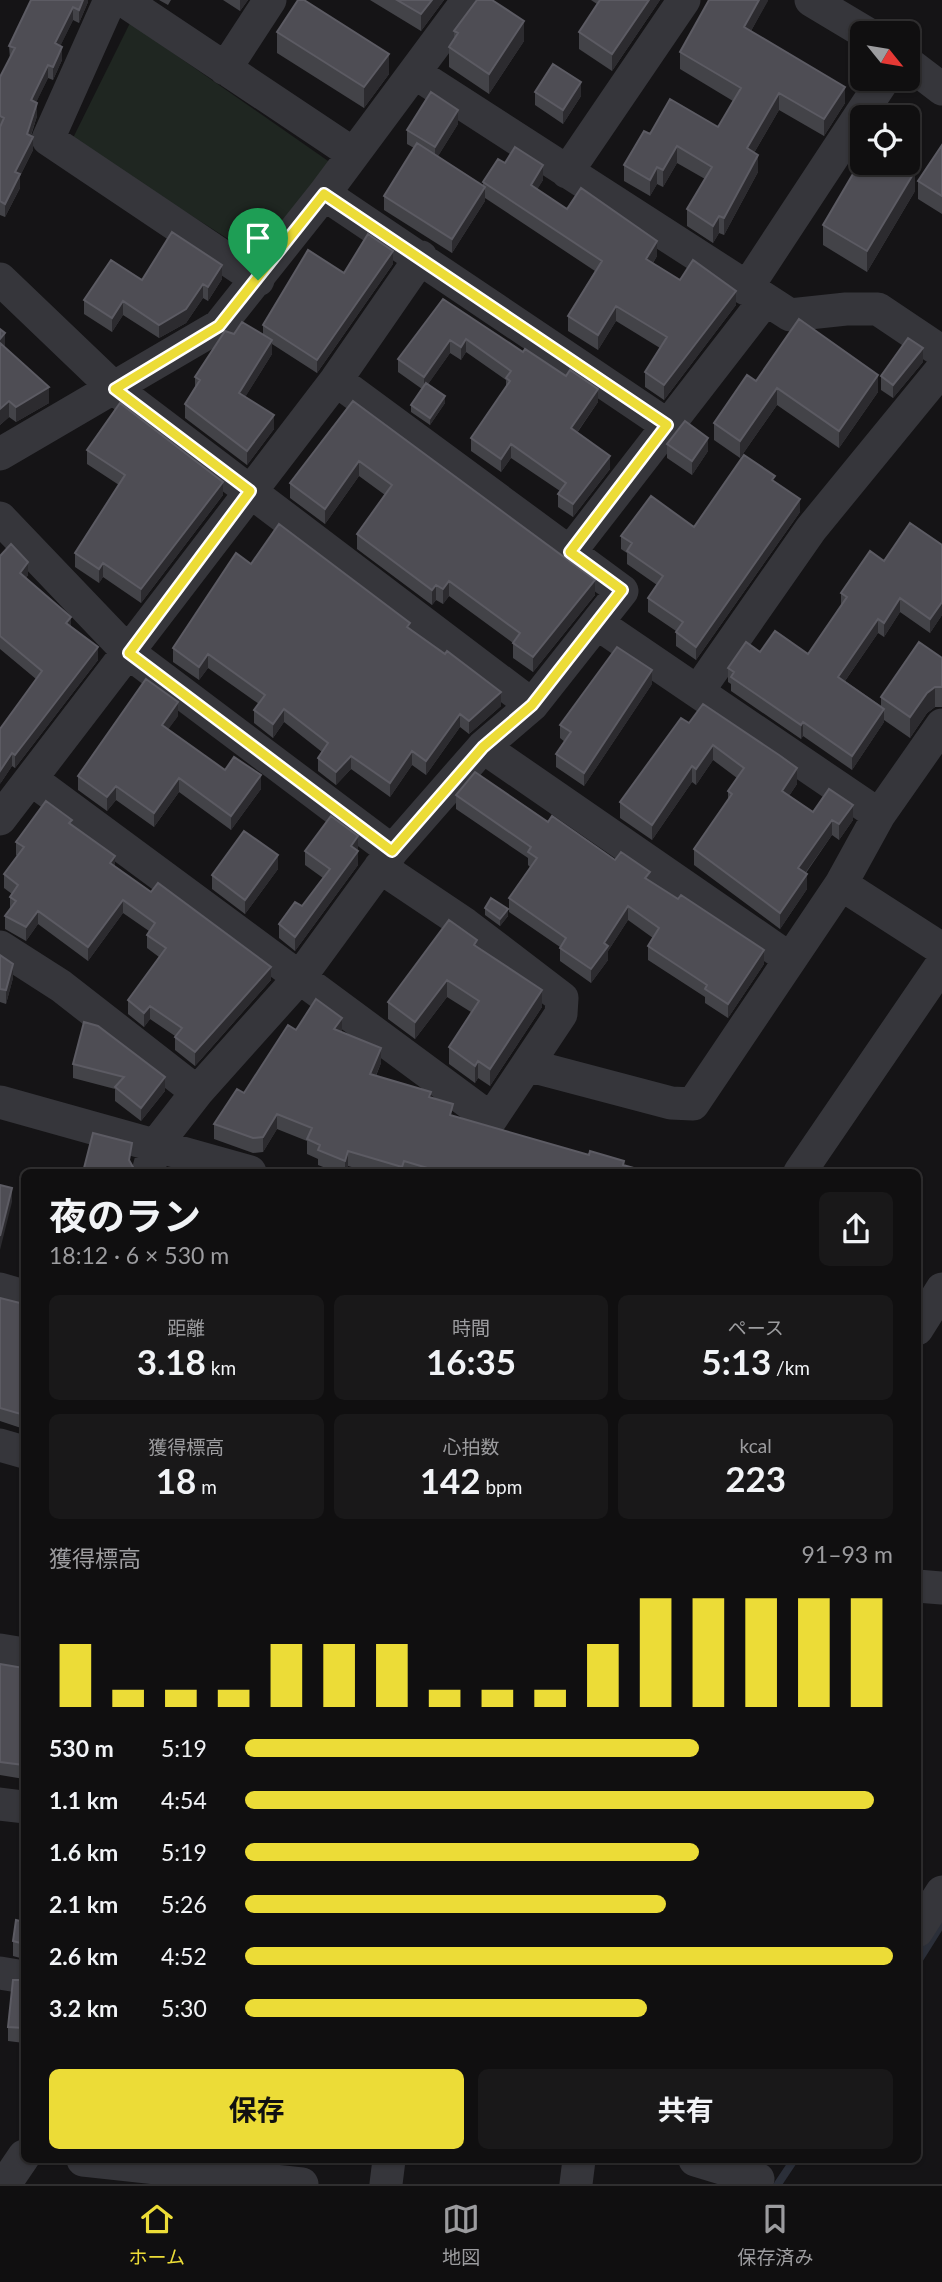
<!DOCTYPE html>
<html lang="ja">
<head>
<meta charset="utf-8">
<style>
  body { margin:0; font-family:Lato,"Noto Sans JP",sans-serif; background:#191819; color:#f1f3f6; height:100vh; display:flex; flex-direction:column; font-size:26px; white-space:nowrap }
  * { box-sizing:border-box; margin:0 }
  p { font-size:23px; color:#9c9c9f }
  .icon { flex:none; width:38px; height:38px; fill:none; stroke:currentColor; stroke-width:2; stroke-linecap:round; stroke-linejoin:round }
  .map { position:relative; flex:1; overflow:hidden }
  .side { position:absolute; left:21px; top:1169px; width:900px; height:994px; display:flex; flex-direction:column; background:#100f10; border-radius:10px; box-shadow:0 2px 5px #0004,0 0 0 2px #302f30 }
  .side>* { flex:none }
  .needle { width:46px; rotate:120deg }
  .controls { position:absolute; left:850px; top:21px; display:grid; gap:14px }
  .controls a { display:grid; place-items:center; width:70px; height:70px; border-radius:10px; background:#100f10; box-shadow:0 2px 5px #0004,0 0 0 2px #302f30; font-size:35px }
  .pin { position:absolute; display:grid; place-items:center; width:60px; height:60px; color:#fff; margin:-72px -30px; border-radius:50% 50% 50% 0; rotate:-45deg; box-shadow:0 0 7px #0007 }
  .pin .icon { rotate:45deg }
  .round { display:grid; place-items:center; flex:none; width:74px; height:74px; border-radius:10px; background:#191819 }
  .head { display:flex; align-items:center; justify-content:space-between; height:119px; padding:0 28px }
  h1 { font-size:38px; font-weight:700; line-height:52px }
  .figures { display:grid; grid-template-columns:repeat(3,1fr); gap:10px; height:119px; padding:7px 28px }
  .figures div { display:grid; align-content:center; border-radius:10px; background:#191819; text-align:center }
  .figures b { font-size:35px; font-weight:700 }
  .figures small { font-size:19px; font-weight:400 }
  .figures p { font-size:19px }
  .chart { height:196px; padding:14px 28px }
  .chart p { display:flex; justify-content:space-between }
  .chart svg { width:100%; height:126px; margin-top:7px; stroke:#ecdc37; stroke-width:6 }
  .cta { display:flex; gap:14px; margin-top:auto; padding:14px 28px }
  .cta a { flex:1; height:80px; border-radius:10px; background:#ecdc37; color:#111; font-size:28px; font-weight:700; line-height:80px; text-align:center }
  .cta a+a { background:#191819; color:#f1f3f6 }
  ul { padding:0 28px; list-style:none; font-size:23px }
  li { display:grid; grid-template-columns:112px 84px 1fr; align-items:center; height:52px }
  li i { height:18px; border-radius:9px; background:#ecdc37 }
  .dock { display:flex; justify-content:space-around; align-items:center; height:98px; border-top:2px solid #302f30; background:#100f10; font-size:19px; color:#9c9c9f }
  .dock a { display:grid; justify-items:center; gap:4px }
  .dock .selected { color:#ecdc37 }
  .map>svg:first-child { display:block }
</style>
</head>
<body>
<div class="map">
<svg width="942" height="2184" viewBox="0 0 942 2184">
  <rect width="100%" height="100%" fill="#151416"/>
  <path fill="#1f2621" d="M130 23 331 163 255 256 72 140Z"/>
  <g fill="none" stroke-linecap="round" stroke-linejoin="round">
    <path stroke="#2b2f39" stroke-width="8" d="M917 1963 942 1923
      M778 2184 794 2160"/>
    <path stroke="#36363b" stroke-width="33" d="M110 0 48 139 258 280
      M123 0 352 153
      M811 0 866 33
      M908 63 942 89
      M225 69 270 0
      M415 73 790 315 846 309H878L942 352
      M567 172 684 0
      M324 194 667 425
      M0 279 115 389 532 705
      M746 289 884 79
      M0 454 219 326 324 194 468 0
      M0 518 129 653 392 851
      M570 552 765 300
      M598 624 879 815
      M698 691 811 529 942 369
      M483 747 790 959
      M31 779 491 1119 561 1014 562 998 465 924 380 867
      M0 819 336 380 421 257
      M841 884 942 949
      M0 947 61 986 197 1092
      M527 1065 671 1103 693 1104 841 884 879 815 942 725
      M0 1102 250 1172
      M148 1172 155 1146 197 1092 300 977 392 851 483 747 532 705 622 591 336 380
      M800 1172 942 964
      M0 1289 24 1296
      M917 1329 942 1289
      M0 1445 24 1452
      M917 1586 942 1588
      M0 1650 24 1654
      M0 1804 24 1807
      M917 1931 942 1892
      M0 1973 24 1977
      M83 2160 302 2184
      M695 2160 758 2179
      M5 2184 24 2156
      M386 2184 389 2160
      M576 2184 579 2160"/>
  </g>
  <path fill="#434348" d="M31 0H88V2L79 23 73 20 60 46 62 60 53 80 48 78 36 102 37 116 31 136 33 150 20 176V188L5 217 0 215V77L10 59 9 46Z
    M159 0H171L168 5Z
    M223 0H248L240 11Z
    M370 0H444L421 31Z
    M591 0H660L612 71 579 49V32L597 4Z
    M768 0 751 31 845 103 824 136 779 110 754 153 758 172 724 235 719 233 713 243 687 226V209L705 179 677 163 663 187 657 184 650 196 624 181V165L650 134 718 127 733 101 680 69V52Z
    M454 31 524 41 489 94 449 67V47L454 39Z
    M277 32 389 74 364 108 277 53Z
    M535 92 581 96 563 124 535 105Z
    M458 124 438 156 483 186V182L505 163 543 180 537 189 567 209 657 256 653 263 680 280 736 305 664 400 645 387V372L660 348 616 321 598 350 568 331V316L595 271 485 198V201L452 253 384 210V196L414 148 407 144V130Z
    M942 145V214L918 199V181Z
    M915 191 867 272 823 245V225Z
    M393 264 317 373 272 344V354L245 397 274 429 247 465 185 418V404L195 387V377L234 334H263V325L344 273Z
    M222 279 208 301 203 298 186 323 159 338 123 315 112 332 84 314V300L142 280Z
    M443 299 598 402 577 433 610 469 573 517 558 507V494L560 491 511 458 501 472 471 451V438L506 387V380L466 352 461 360 450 353 428 384 445 403 430 425 411 412V405L422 389 398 372V359Z
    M0 329 5 347 49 403 16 422 9 417 0 425Z
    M923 362 893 398 881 390V376Z
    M756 381 878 392 839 448 777 405 740 458 714 440V423Z
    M353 401 595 595 533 672 513 658V643L449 596 443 604 436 600 432 605 357 549V534L385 495 359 476 325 524 290 498V483Z
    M667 444 708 451 692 475 667 458Z
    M87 450 223 495 141 603 103 577 99 583 75 567V553L119 485 87 464Z
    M775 482 800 512 696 660 676 646V631L648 612V598L657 585 627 564V553L621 549V536L694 527Z
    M942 545V615L930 633 900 612 884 637 878 633 845 681 881 706V697L942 658V707H935L927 713 910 738 884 720V722L852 770 803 736 801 739 731 691V684L728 682V668L760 652 808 654 841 606V593L884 561Z
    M0 556 28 575 26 578 71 627 98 660 15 768 12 766 0 784 36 679 0 649Z
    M251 564 410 629 501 706 469 734 460 727 426 775 412 765 390 797 351 769 336 785 318 771V758L322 752 284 722 273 738 254 723V710L259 704 208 668 199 680 173 662V648Z
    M652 684 584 786 556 767V754L565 742 560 738V725Z
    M178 716 168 729 225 770 261 789 231 830 179 792 154 827 116 800 107 811 78 790V776Z
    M689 723 797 784 789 796 813 812 853 820 839 840 832 835 806 873 807 889 780 929 694 865V849L728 800V791L737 778 713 760 696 785 692 782 652 840 620 818V802Z
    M456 795 548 822 650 881 764 964 728 1018 705 1003V997L648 960V946L653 938 628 920 608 951V960L591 983 560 961V947L509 912V898L530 867 528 865V858L456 809Z
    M72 825 115 866 271 980 195 1066 175 1050V1036L150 1019 144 1027 128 1014V1000L159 957 147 948V935L149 931 123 913 88 961 38 924 26 941 5 929V916L10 910V897L12 894 4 888V874L17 856 16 855V842Z
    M358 836V865L295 951 279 938V924L302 906 323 878 305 865V851Z
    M278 869 245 914 212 889V875Z
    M485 908 508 916 500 926 485 915Z
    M477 947 542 1007 490 1086 478 1078 475 1083 449 1064V1047L471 1012 447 997 415 1039 388 1019V1002Z
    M0 955 13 978 6 1004 0 1002Z
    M84 1022 165 1091 141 1121 115 1101V1089L73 1078V1064Z
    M296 1030 342 1032 381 1063 376 1076 431 1098 453 1116 648 1172H369L348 1166 346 1172H336L318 1165V1159L307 1154V1141L277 1129 263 1152 253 1153 214 1139V1124L244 1093Z
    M0 1298 24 1304V1429L0 1421Z
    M0 1664 24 1668V1779L0 1775Z
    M24 1917V1959L13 1956V1941L24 1922Z
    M24 1980V2043L8 2041V2027Z"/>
  <path fill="#2c2b2f" d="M83 0H88V2L79 23V10Z
    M240 0H248L240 11Z
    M432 0H444L421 31V14Z
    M649 0H660L612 71V54Z
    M759 0H768V1L744 43V27Z
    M73 7V20L55 57V43Z
    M524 21V41L489 94V74Z
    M62 47V60L53 80V67Z
    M389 54V74L364 108V87Z
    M48 65V78L31 113V100Z
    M581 82V96L563 124V110Z
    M845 87V103L824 136V119Z
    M779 93V110L747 165V148Z
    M37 103V116L27 147 33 137V150L20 176V188L5 217V204Z
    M458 110V124L435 161V147Z
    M677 146V163L663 187V170Z
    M758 155V172L724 235V218Z
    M543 165V180L531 200V185Z
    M657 167V184L650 196V180Z
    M915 171V191L867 272V251Z
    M485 187V201L452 253V239Z
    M719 216V233L713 243V226Z
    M657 241V256L646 274V259Z
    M393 251V264L317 373V360Z
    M222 265V279L208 301V287Z
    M203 284V298L186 323 159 338V325Z
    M736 291V305L664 400V385Z
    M123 301V315L112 332V318Z
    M616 306V321L598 350V335Z
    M5 333V349L0 355V339Z
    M466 339V352L461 360V347Z
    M272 340V354L239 407V393Z
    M450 340V353L424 390V377Z
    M923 348V362L893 398V385Z
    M878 375V392L839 448V431Z
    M49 387V403L16 422V407Z
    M777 388V405L740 458V441Z
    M598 389V402L571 441V428Z
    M445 396V403L430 425V418Z
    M9 401V417L0 425V409Z
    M274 415V429L247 465V451Z
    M708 438V451L692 475V461Z
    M511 444V458L501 472V459Z
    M610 456V469L573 517V504Z
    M359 461V476L325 524V509Z
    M223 482V495L141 603V589Z
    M800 499V512L696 660V647Z
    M28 562V575L20 586V573Z
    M103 563V577L99 583V569Z
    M595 580V595L533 672V657Z
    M449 581V596L443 604V589Z
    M436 585V600L432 605V590Z
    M900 598V612L884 637V623Z
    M942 602V615L930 633V619Z
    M71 617V630L66 623Z
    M878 619V633L838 691V677Z
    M98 647V660L15 768V755Z
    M208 654V668L199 680V667Z
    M652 670V684L584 786V773Z
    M935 687V707L927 713 910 738V717L927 693Z
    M501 692V706L469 734V721Z
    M178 702V716L162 738V725Z
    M284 709V722L273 738V724Z
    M884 709V722L852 770V756Z
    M460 714V727L426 775V761Z
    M803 722V736L801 739V725Z
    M713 745V760L696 785V769Z
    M412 751V765L390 797V783Z
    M12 753V766L0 784V771Z
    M351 756V769L336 785V772Z
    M692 766V782L652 840V825Z
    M797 768V784L782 806V791Z
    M261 775V789L231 830V816Z
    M179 778V792L154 827V813Z
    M116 786V800L107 811V797Z
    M853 805V820L839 840V824Z
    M832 820V835L798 883V868Z
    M358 836V850L351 860V846Z
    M358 851V865L295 951V937Z
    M278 855V869L245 914V900Z
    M115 856V869L110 863Z
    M807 874V889L780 929V913Z
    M123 900V913L88 961V947Z
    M628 906V920L608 951V960L591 983V969L604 943Z
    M508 909V916L500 926V919Z
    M38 911V924L26 941V927Z
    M764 950V964L728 1018V1004Z
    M13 964V978L6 1004V990Z
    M271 967V980L195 1066V1052Z
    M447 980V997L415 1039V1022Z
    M542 990V1007L490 1086V1069Z
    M150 1006V1019L144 1027V1013Z
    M342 1018V1033L334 1029Z
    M381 1048V1063L370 1089V1074Z
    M478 1061V1078L475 1083V1066Z
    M165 1077V1091L141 1121V1108Z
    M277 1114V1129L263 1152V1137Z
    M348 1151V1166L346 1172H345V1161Z
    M12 1188V1202L0 1250V1236Z"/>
  <path fill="#4e4d54" stroke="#5c5b63" stroke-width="2" d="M31 0H83L79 10 73 7 55 43 62 47 53 67 48 65 31 100 37 103 27 134 33 137 15 172 20 174 5 204 0 201V127L4 118 0 116V77L15 48 9 46Z
    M298 0H304L389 54 364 87 277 32Z
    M397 0H432L421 14Z
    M477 0H492L524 21 489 74 449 47 458 33 454 31Z
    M600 0H649L612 54 579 32Z
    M709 0H759L744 27 845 87 824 119 779 93 747 148 758 155 724 218 719 216 713 226 687 209 712 167 677 146 663 170 657 167 650 180 624 165 644 131 650 134 670 99 718 127 741 88 680 52Z
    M553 64 581 82 563 110 535 92Z
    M431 92 458 110 435 147 407 130Z
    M417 143 485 187 452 239 384 196Z
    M942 145V196L918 181Z
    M515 147 543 165 531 185 567 209 581 188 657 241 646 259 680 280 693 260 736 291 664 385 645 372 667 337 616 306 598 335 568 316 602 261 483 182 498 159 505 163Z
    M863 157V163H902L915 171 867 251 823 225Z
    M172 232 222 265 208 287 203 284 186 309 159 325 123 301 112 318 84 300 111 260 142 280Z
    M368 234 393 251 317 360 263 325 308 250 344 273Z
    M443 299 523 352 525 349 566 376 570 370 598 389 571 428 610 456 573 504 558 494 566 483 511 444 501 459 471 438 510 381 506 378 511 371 466 339 461 347 450 340 424 377 398 359Z
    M799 319 878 375 839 431 777 388 740 441 714 423 747 375 756 381Z
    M242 322 272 340 239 393 274 415 247 451 185 404 200 380 195 377 225 331 234 334Z
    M0 329 5 333 0 339Z
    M908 338 923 348 893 385 881 376Z
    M0 343 49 387 16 407 9 401 0 409Z
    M426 383 445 396 430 418 411 405Z
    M353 401 595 580 533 657 513 643 520 633 449 581 443 589 436 585 432 590 357 534 392 485 359 461 325 509 290 483Z
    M120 403 223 482 141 589 103 563 99 569 75 553 125 475 87 450Z
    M685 421 708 438 692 461 667 444Z
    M744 455 775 476 772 480 800 499 696 647 676 632 683 622 648 598 663 576 627 551 632 543 621 536 651 496 694 527Z
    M910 523 942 545V602L930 619 900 598 884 623 878 619 838 677 884 709 852 756 803 722 801 725 731 677 734 672 728 668 746 642 760 652 775 631 808 654 847 597 841 593 870 551 884 561Z
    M279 524 410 623 407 627 445 654 447 651 501 692 469 721 460 714 426 761 412 751 390 783 351 756 336 772 318 758 328 743 284 709 273 724 254 710 265 695 208 654 199 667 173 648 236 553 251 564Z
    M11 544 28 562 20 573 71 617 66 623 98 647 15 755 12 753 0 771V729L42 671 0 636V556Z
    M919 642 942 658V687H935L927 693 910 717 881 697Z
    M617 647 652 670 584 773 556 754 571 732 560 725Z
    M146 679 178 702 162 725 225 770 234 757 261 775 231 816 179 778 154 813 116 786 107 797 78 776Z
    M703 704 779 755 797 768 782 791 813 812 829 789 853 805 839 824 832 820 798 868 807 874 780 913 694 849 732 794 728 791 744 768 713 745 696 769 692 766 652 825 620 802 681 718 689 723Z
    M475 772 548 822 552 816 615 860 621 852 650 872 645 878 678 899 681 895 764 950 728 1004 705 989 707 985 648 946 659 928 628 906 604 943 608 946 591 969 560 948 566 938 509 898 537 858 528 852 531 847 456 795Z
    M46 801 72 820 69 823 115 856 110 863 151 892 158 883 271 967 195 1052 175 1037 182 1028 150 1006 144 1013 128 1000 166 948 147 935 155 923 123 900 88 947 38 911 26 927 5 916 16 901 10 897 18 885 4 874 24 847 16 842Z
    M331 816 358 836 351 846 358 851 295 937 279 924 295 902 302 906 330 869 305 851Z
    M244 831 278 855 245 900 212 875Z
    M491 898 508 909 500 919 485 908Z
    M449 920 477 940 474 945 542 990 490 1069 478 1061 475 1066 449 1047 479 1001 447 980 415 1022 388 1002Z
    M0 955 13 964 6 990 0 989Z
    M316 999 342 1018 334 1029 381 1048 370 1074 431 1092 429 1097 453 1104 450 1115 589 1155 590 1151 624 1161 623 1165 648 1172H441L404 1161 402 1167 348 1151 345 1161 318 1150 320 1145 307 1139 312 1128 277 1114 263 1137 253 1138 214 1124 237 1089 244 1093 288 1025 296 1030Z
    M84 1022 98 1026 165 1077 141 1108 115 1087 124 1077 73 1064Z
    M93 1133 132 1143 129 1160 133 1167 131 1172H83Z
    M0 1185 12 1188 0 1236Z
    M0 1298 24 1304V1415L0 1408Z
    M0 1664 24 1668V1765L0 1762Z
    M24 1917V1944L13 1941 16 1920 24 1922Z
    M13 1980H24V2028L8 2027Z"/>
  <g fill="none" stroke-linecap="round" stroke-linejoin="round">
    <g stroke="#fff" stroke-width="14">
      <path id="route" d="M324 194 667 425 570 552 622 590 532 705 483 747 392 851 129 653 250 491 115 389 219 326Z"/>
    </g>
    <use href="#route" stroke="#ecdc37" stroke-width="9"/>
  </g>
</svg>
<div class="controls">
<a><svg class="needle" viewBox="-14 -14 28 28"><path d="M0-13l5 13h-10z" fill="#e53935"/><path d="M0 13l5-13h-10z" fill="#9c9c9f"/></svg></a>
<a><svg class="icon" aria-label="locate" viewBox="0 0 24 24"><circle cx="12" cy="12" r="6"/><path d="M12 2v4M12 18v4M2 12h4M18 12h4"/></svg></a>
</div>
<div class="pin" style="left:258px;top:280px;background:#1e9e55"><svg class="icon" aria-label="arrive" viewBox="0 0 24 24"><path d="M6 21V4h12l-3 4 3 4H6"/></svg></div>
<section class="side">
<div class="head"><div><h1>夜のラン</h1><p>18:12 · 6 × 530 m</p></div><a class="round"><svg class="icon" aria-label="share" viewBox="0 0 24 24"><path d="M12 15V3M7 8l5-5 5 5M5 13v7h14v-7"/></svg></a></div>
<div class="figures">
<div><p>距離</p><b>3.18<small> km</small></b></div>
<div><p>時間</p><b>16:35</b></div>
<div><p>ペース</p><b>5:13<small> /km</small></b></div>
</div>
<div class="figures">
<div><p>獲得標高</p><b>18<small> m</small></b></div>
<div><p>心拍数</p><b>142<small> bpm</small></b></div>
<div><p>kcal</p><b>223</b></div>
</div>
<div class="chart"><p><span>獲得標高</span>91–93 m</p>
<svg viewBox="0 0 160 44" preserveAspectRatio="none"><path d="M5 44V22M15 44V38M25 44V38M35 44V38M45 44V22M55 44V22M65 44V22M75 44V38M85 44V38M95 44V38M105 44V22M115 44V6M125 44V6M135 44V6M145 44V6M155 44V6"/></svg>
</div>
<ul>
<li><b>530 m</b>5:19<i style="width:70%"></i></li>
<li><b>1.1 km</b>4:54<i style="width:97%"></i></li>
<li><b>1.6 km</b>5:19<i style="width:70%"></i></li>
<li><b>2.1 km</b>5:26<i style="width:65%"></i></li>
<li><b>2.6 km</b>4:52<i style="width:100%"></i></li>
<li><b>3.2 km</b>5:30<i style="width:62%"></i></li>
</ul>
<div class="cta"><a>保存</a><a>共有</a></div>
</section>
</div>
<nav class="dock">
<a class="selected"><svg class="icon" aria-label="home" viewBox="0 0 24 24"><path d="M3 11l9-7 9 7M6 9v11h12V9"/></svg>ホーム</a>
<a><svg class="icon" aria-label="map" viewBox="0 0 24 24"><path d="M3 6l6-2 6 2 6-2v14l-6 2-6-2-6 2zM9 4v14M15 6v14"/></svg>地図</a>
<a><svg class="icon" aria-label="saved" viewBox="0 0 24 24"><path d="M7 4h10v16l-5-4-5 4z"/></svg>保存済み</a>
</nav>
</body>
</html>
